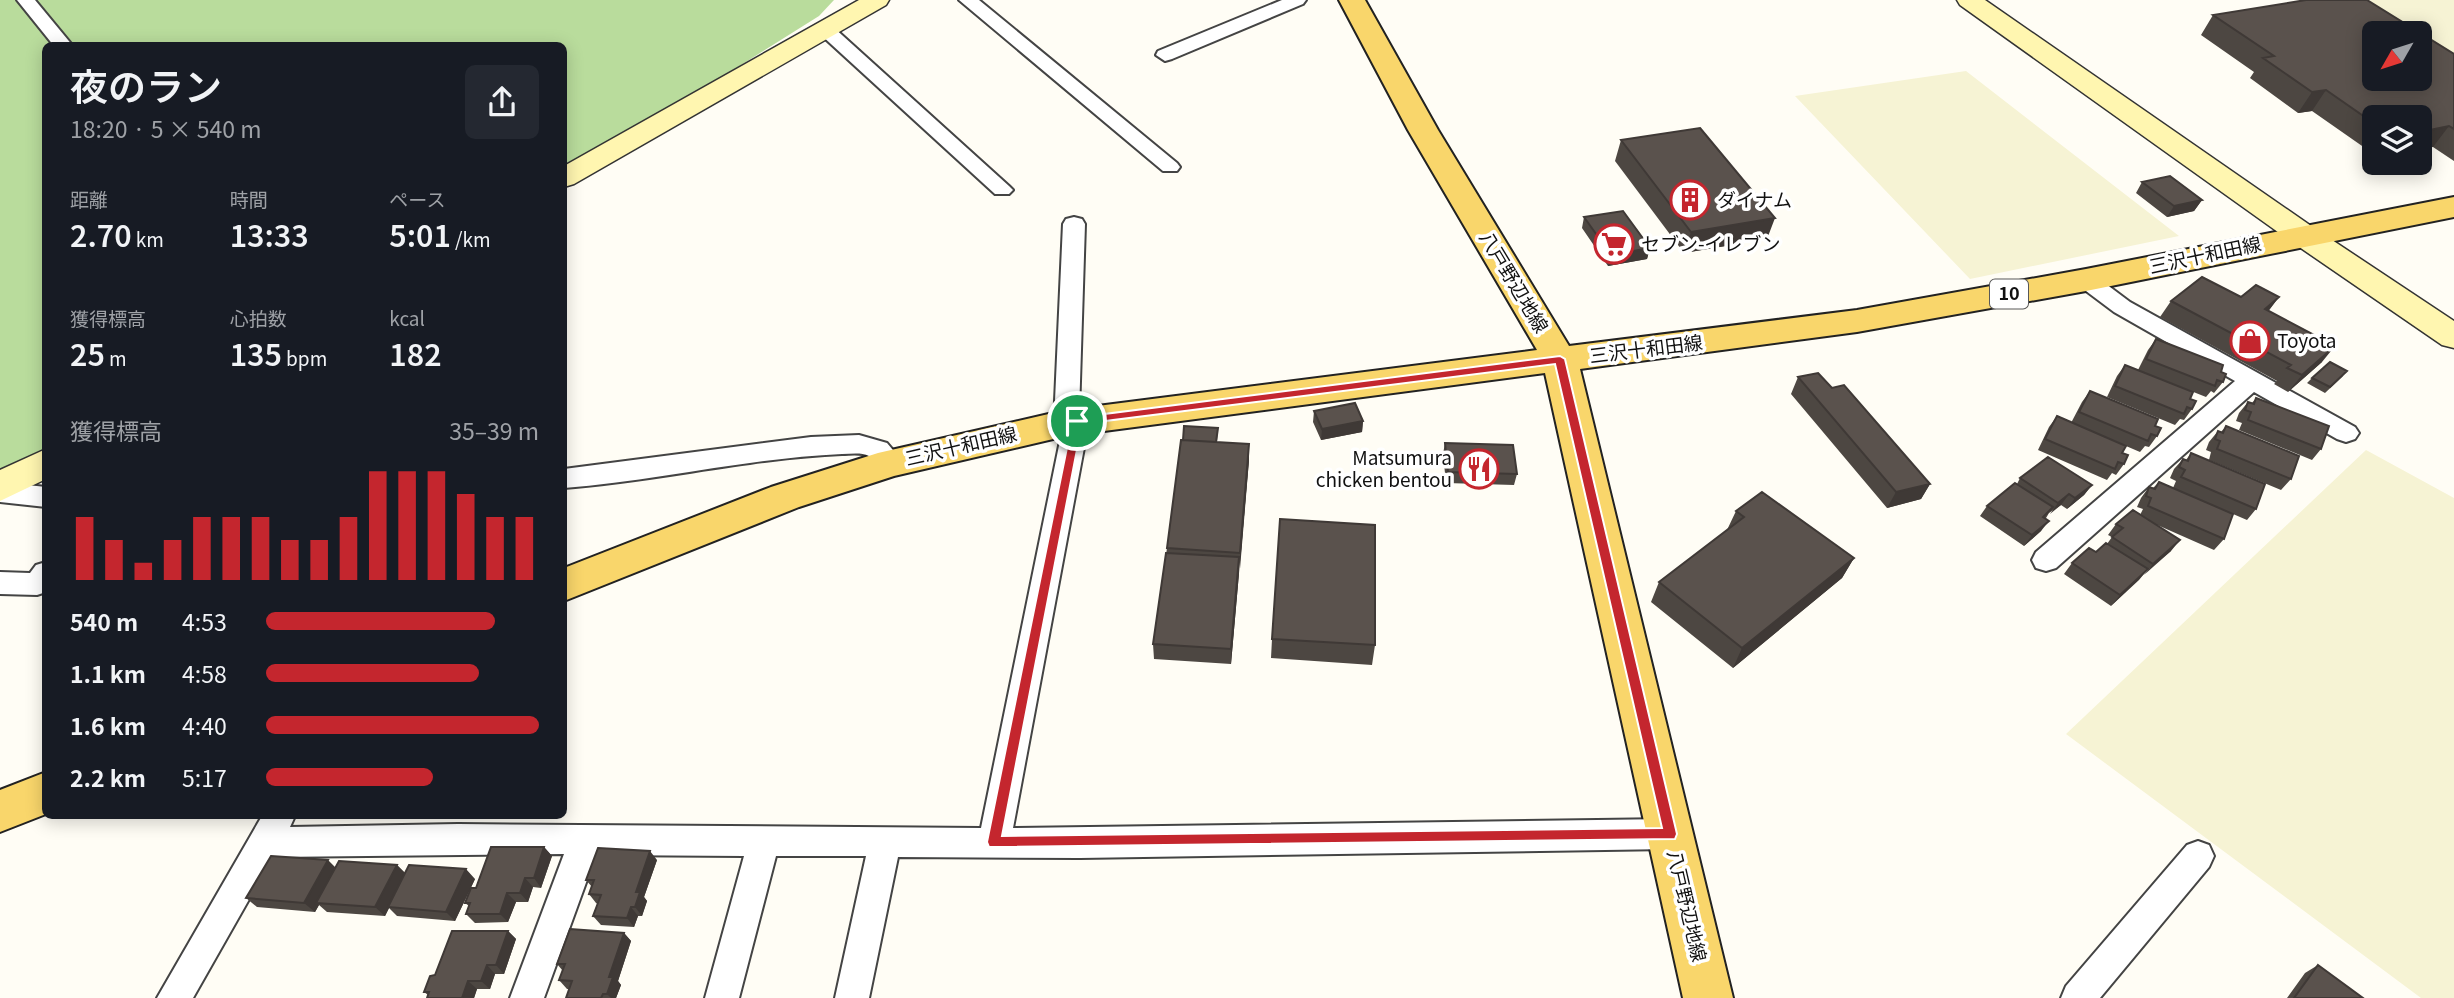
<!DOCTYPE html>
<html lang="ja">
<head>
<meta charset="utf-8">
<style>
  body { margin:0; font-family:Georgia,"Noto Sans JP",serif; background:#242831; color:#f1f3f6; height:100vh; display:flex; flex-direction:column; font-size:26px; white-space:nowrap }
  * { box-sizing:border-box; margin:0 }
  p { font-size:23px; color:#9ea1a6 }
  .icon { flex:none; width:38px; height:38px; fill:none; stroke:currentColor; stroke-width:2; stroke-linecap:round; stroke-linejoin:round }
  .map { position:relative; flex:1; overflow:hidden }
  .sheet { position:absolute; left:42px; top:42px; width:525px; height:777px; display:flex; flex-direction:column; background:#171b24; border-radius:10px; box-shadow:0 4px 18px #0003 }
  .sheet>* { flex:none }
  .needle { width:46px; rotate:231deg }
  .fabs { position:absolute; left:2362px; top:21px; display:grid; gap:14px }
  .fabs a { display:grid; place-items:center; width:70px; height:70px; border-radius:10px; background:#171b24; box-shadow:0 4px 18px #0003; font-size:35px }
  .pin { position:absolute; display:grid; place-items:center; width:60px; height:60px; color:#fff; margin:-30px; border:4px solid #fff; border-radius:50%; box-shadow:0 2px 7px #0007 }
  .round { display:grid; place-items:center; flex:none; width:74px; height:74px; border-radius:10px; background:#242831 }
  .head { display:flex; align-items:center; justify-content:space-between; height:119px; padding:0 28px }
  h1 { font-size:38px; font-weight:600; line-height:52px }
  .figures { display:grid; grid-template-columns:repeat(3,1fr); gap:10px; height:119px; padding:7px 28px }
  .figures div { display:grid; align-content:center }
  .figures b { font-size:30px; font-weight:600 }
  .figures small { font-size:19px; font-weight:400 }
  .figures p { font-size:19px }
  .chart { height:196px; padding:14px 28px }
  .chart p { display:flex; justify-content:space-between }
  .chart svg { width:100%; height:126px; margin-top:7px; stroke:#c4262e; stroke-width:6 }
  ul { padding:0 28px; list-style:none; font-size:23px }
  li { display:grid; grid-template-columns:112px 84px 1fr; align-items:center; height:52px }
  li i { height:18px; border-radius:9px; background:#c4262e }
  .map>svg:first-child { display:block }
</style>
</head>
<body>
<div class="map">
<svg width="2454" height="998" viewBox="0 0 2454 998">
  <rect width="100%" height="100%" fill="#fffdf5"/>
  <path fill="#f6f3d4" d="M2373 0H2454V70L2420 33 2343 4Z
    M1966 71 2179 236 1970 279 1795 96Z
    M2366 450 2454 498V998H2421L2066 734Z"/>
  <path fill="#b9dc9c" d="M0 0H834L819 16 633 133 564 171V46H46L45 449 0 471Z"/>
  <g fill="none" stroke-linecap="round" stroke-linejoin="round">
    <g stroke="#444" stroke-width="4">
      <path id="street" d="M17 0H35L73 46H54Z
        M959 0H979L1177 163 1180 167 1177 171H1163Z
        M1282 0H1306L1303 4 1172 59 1165 61 1156 55 1158 51Z
        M826 25 832 26 1009 186 1013 190 1009 194H995L820 34 817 30Z
        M1074 217 1082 219 1085 224 1079 413 1086 415 1089 421 1013 828 1670 819 1681 824 1686 834 1681 844 1670 849 1080 858 898 857 869 998H835L866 856H776L739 998H705L744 856 596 855 544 998H510L564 854 273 857 193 998H157L262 816H295L290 827 458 824 981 828 1062 431 1057 429 1054 423 1063 224 1066 219Z
        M2086 273 2094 275 2130 302 2355 427 2359 433 2355 439 2346 442 2337 439 2254 392 2056 568 2046 571 2036 568 2032 560 2036 552 2235 381 2114 312 2078 285 2075 280 2078 275Z
        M859 435 887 443 904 463 900 470C883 475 882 464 869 456 861 452 851 454 842 454 749 458 657 481 564 488V469L811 437Z
        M0 482 46 487V507L0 502Z
        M46 562V592L37 595 0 594V572L30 573 36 565Z
        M2198 841 2209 845 2214 856 2209 867 2100 998H2061L2066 986 2187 845Z"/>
    </g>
    <g stroke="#333" stroke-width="3">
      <path id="secondary" d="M859 0H889L886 5 574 184 564 187V166Z
        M1957 0H1985L2314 228 2454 321V348L2442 345 2292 242 1960 5Z
        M46 449V479L0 501V470Z"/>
    </g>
    <g stroke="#222" stroke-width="4">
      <path id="primary" d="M1339 0H1365L1438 130 1569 346 1857 310 2086 269 2454 197V217L2086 291 1857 332 1580 369 1733 998H1683L1545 373 1066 436 894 476 799 507 564 601V568L771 487 878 453 1066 410 1537 350 1408 130Z
        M46 772V814L0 832V790Z"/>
    </g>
    <use href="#street" fill="#fff" fill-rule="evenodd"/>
    <use href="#secondary" fill="#fff6b0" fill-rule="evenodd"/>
    <use href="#primary" fill="#f9d66b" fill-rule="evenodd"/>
  </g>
  <path fill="#4d4742" d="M2213 15 2454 54V161L2433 147 2375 117V155L2312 111 2298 113 2250 78 2254 72 2201 35Z
    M1621 140 1767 239 1684 253 1615 161Z
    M2142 182 2202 200 2194 211 2167 217 2136 193Z
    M1584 217 1650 248 1647 259 1608 266 1582 228Z
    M2241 297H2279L2268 311 2322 362 2288 392 2274 384 2277 381 2160 317 2171 301Z
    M2156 339 2221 372 2223 382 2214 393 2211 391 2206 397 2138 370 2148 350Z
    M2125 365 2190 399 2192 409 2184 420 2180 419 2175 425 2107 397 2117 376Z
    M2343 376 2325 393 2307 383 2312 378Z
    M1798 377 1832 388 1930 484 1921 499 1887 508 1791 394Z
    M2090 391 2155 426 2157 436 2149 447 2145 446 2140 452 2126 446 2122 453 2124 464 2116 475 2112 473 2107 480 2038 450 2049 427 2057 416 2071 423 2082 402Z
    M2256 398 2321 449 2312 460 2239 430 2242 423 2236 421 2239 413 2248 402 2252 403Z
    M1314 411 1363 421 1362 432 1321 440 1313 422Z
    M2226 426 2291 479 2281 490 2209 460 2211 452 2206 450 2209 442 2218 431 2221 432Z
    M1218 428 1217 442 1249 460 1231 664 1154 659 1153 644 1167 548Z
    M1445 443 1517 474 1514 485 1446 483 1443 454Z
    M2191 453 2256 509 2247 520 2233 514 2224 539 2214 550 2155 524 2171 551 2143 574 2111 606 2064 574 2072 563 2096 552 2107 544 2112 537 2108 535 2116 524 2140 515 2143 509 2137 507 2141 498 2149 487 2153 488 2159 482 2173 488 2176 481 2170 478 2174 469 2183 459 2186 460Z
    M2020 478 2092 485 2084 495 2067 509 2061 505 2049 513 2046 518 2041 531 2024 546 1980 516 1987 506 2017 484Z
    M1736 511 1854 558 1842 578 1733 668 1651 602 1659 582 1727 530Z
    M1272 639 1375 645 1372 665 1271 658Z
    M544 847 552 856 541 888 533 887 528 902H516L508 922 475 923 466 914 469 906 465 903 476 888Z
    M657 860 644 897 647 901 642 916H638L634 927 601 925 593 916 598 904 596 903 589 894 592 887 586 880Z
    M397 865 405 873 475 879 455 921 397 916 389 908 385 916 327 912 319 905 315 912 257 907 246 898 336 868Z
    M508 931 516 939 504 974H495L490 989H477L474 998H427L428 995 424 992 435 975Z
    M624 933 631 941 618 981 621 985 616 998H566L569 989H567L559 980 563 971 557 964Z
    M2318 965 2363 998H2287L2305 973Z"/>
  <path fill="#3f3936" d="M2326 90 2312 111 2298 113 2312 92Z
    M2449 126 2433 147 2420 149V132Z
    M2202 200 2194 211 2167 217 2174 206Z
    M1775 218 1767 239 1684 253 1691 232Z
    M1650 248 1647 259 1608 266 1611 255Z
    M2279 297 2267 313 2265 309Z
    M2335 346 2322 362 2288 392 2302 375Z
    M1363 421 1362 432 1321 440 1322 429Z
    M1249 444V460L1240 569V553Z
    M1930 484 1921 499 1887 508 1896 492Z
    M2092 485 2084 495 2067 509 2075 498Z
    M2069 494 2061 505 2050 514 2058 503Z
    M2049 521 2041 531 2024 546 2032 535Z
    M2180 540 2171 551 2144 575 2153 564Z
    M1239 557V573L1231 664V649Z
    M1854 558 1842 578 1733 668 1742 648Z
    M2148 569 2139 580 2111 606 2120 595Z
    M544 847 552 856 541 888 534 878Z
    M650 851 657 860 644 897 647 901 642 916 635 907 636 892Z
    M328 860 338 870 316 903 319 905 315 912 304 903Z
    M397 865 406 874 385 916 375 907Z
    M466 869 475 879 455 921 446 912Z
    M525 878 533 887 528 902 520 893Z
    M507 893 516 902 508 922 500 914Z
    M631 907 638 916 634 927 627 918Z
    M508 931 516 939 504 974 496 965Z
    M624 933 631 941 618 981 621 985 616 998H611L607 994 609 977Z
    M487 965 495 974 490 989 481 981Z
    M468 981 477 989 474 998H462Z"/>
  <path fill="#5a524d" stroke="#3f3936" stroke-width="2" fill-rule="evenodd" d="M2306 0H2367L2454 54V129L2449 126 2420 132V117H2375V124L2326 90 2312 92 2263 58 2274 56 2213 15ZM2375 33H2420V79H2375Z
    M1700 128 1775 218 1691 232 1621 140Z
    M2170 176 2202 200 2174 206 2142 182Z
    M1623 211 1650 248 1611 255 1584 217Z
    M2202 277 2241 297 2256 285 2279 297 2265 309 2335 346 2302 375 2287 368 2291 365 2171 301Z
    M2156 339 2223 365 2221 372 2226 374 2223 382 2217 380 2215 386 2146 359Z
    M2330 362 2347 371 2330 387 2312 378Z
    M2125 365 2193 392 2190 399 2196 401 2192 409 2187 407 2184 414 2115 386Z
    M1818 373 1832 388 1844 385 1930 484 1896 492 1798 377Z
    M2090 391 2158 419 2155 426 2161 428 2157 436 2151 434 2148 441 2079 412Z
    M2256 398 2329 426 2321 449 2248 420 2251 412 2245 410 2248 402 2254 404Z
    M1355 403 1363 421 1322 429 1314 411Z
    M2057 416 2126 446 2122 453 2128 455 2124 464 2118 462 2115 469 2045 439Z
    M1184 426 1218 428 1216 442 1183 440Z
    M2226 426 2299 456 2291 479 2217 449 2220 441 2215 439 2218 431 2223 433Z
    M1181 440 1249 444 1240 553 1167 548Z
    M1445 443 1513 445 1517 474 1448 472Z
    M2191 453 2265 484 2256 509 2181 477 2185 470 2179 467 2183 459 2188 461Z
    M2048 457 2092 485 2075 498 2069 494 2058 503 2020 478Z
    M2159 482 2233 514 2224 539 2148 506 2151 498 2146 496 2149 487 2155 489Z
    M2015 483 2053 507 2043 517 2049 521 2032 535 1987 506Z
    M1762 492 1854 558 1742 648 1659 582 1744 517 1736 511Z
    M2133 510 2180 540 2153 564 2112 537 2123 528 2116 524Z
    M1280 519 1375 525V645L1272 639Z
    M2106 543 2148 569 2120 595 2072 563 2089 548 2096 552Z
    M1166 553 1239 557 1231 649 1153 644Z
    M491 847H544L534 878H525L520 893H507L500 914H466L470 903H465L471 888H476Z
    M598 848 650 851 636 892H640L635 907H631L627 918 593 916 601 895 589 894 594 880H586Z
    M271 856 328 860 304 903 246 898Z
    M339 861 397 865 375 907 316 903Z
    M409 865 466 869 446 912 388 907Z
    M570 929 624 933 609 977H613L607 994H603L601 998H566L572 981 559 980 565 964H557Z
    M452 931H508L496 965H487L481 981H468L462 998H427L429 992H424L430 976 435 975Z
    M2318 965 2363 998H2294Z"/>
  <path fill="#c4262e" stroke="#fff" stroke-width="2" fill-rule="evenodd" d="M1560 356 1565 359 1677 834 1675 839 989 847 987 842 1073 418ZM1555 364 1662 828 1002 836 1082 424Z"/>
  <defs>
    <g id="building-ring" transform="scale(2.0125)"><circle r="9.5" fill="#fff" stroke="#c4262e" stroke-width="1.5"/><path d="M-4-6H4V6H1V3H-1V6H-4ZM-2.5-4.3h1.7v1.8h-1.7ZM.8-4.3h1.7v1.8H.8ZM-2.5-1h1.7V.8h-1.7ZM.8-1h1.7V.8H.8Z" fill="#c4262e"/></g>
    <g id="supermarket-ring" transform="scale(2.0125)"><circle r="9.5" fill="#fff" stroke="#c4262e" stroke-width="1.5"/><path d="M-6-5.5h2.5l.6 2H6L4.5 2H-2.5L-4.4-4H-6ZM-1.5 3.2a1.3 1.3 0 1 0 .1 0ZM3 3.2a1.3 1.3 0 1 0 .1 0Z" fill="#c4262e"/></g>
    <g id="shop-ring" transform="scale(2.0125)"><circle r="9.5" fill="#fff" stroke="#c4262e" stroke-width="1.5"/><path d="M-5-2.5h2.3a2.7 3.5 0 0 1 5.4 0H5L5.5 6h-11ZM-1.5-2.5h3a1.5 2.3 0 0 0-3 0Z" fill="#c4262e"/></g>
    <g id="restaurant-ring" transform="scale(2.0125)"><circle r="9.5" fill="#fff" stroke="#c4262e" stroke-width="1.5"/><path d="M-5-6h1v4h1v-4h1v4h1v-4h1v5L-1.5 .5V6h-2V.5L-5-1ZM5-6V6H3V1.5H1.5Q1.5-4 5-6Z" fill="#c4262e"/></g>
  </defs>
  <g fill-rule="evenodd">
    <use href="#building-ring" x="1690" y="200"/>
    <use href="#supermarket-ring" x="1614" y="244"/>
    <use href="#shop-ring" x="2250" y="341"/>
    <use href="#restaurant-ring" x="1479" y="469"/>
  </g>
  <g text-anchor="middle" stroke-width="7" stroke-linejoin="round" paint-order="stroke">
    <rect fill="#fff" stroke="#585858" stroke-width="2" x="1990" y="279.5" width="38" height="29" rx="5"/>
    <g font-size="18" font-weight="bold" fill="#111">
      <text x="2009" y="300">10</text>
    </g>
    <g font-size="19" fill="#111" stroke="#fff" text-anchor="start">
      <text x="1717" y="207">ダイナム</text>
      <text x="1641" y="251">セブン-イレブン</text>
      <text x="2277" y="348">Toyota</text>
      <text x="1452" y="465" text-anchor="end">Matsumura<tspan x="1452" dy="22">chicken bentou</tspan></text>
    </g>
    <g font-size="19" fill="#111" stroke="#fff">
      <text transform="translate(2205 255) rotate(-12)" y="7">三沢十和田線</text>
      <text transform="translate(1514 282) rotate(59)" y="7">八戸野辺地線</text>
      <text transform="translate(1646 349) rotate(-7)" y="7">三沢十和田線</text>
      <text transform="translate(961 446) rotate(-13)" y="7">三沢十和田線</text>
      <text transform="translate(1687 906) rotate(77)" y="7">八戸野辺地線</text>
    </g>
  </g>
</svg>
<div class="fabs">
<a><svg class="needle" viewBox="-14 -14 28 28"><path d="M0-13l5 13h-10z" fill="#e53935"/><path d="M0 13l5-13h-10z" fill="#9ea1a6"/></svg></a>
<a><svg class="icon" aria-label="layers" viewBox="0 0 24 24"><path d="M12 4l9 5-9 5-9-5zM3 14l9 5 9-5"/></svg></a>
</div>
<div class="pin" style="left:1077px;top:421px;background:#1e9e55"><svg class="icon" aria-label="arrive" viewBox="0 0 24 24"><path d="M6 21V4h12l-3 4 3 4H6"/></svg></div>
<section class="sheet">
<div class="head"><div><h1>夜のラン</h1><p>18:20 · 5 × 540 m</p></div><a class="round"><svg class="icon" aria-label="share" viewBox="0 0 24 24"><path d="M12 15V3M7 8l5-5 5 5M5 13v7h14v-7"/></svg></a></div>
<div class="figures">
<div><p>距離</p><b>2.70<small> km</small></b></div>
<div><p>時間</p><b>13:33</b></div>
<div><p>ペース</p><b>5:01<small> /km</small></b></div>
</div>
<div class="figures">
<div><p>獲得標高</p><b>25<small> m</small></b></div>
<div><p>心拍数</p><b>135<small> bpm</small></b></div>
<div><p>kcal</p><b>182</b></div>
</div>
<div class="chart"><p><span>獲得標高</span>35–39 m</p>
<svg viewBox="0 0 160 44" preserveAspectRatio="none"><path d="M5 44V22M15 44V30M25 44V38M35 44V30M45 44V22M55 44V22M65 44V22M75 44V30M85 44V30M95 44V22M105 44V6M115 44V6M125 44V6M135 44V14M145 44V22M155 44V22"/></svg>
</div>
<ul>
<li><b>540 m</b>4:53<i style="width:84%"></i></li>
<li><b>1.1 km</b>4:58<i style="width:78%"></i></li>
<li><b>1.6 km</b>4:40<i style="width:100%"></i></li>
<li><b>2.2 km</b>5:17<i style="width:61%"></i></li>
</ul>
</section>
</div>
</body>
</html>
